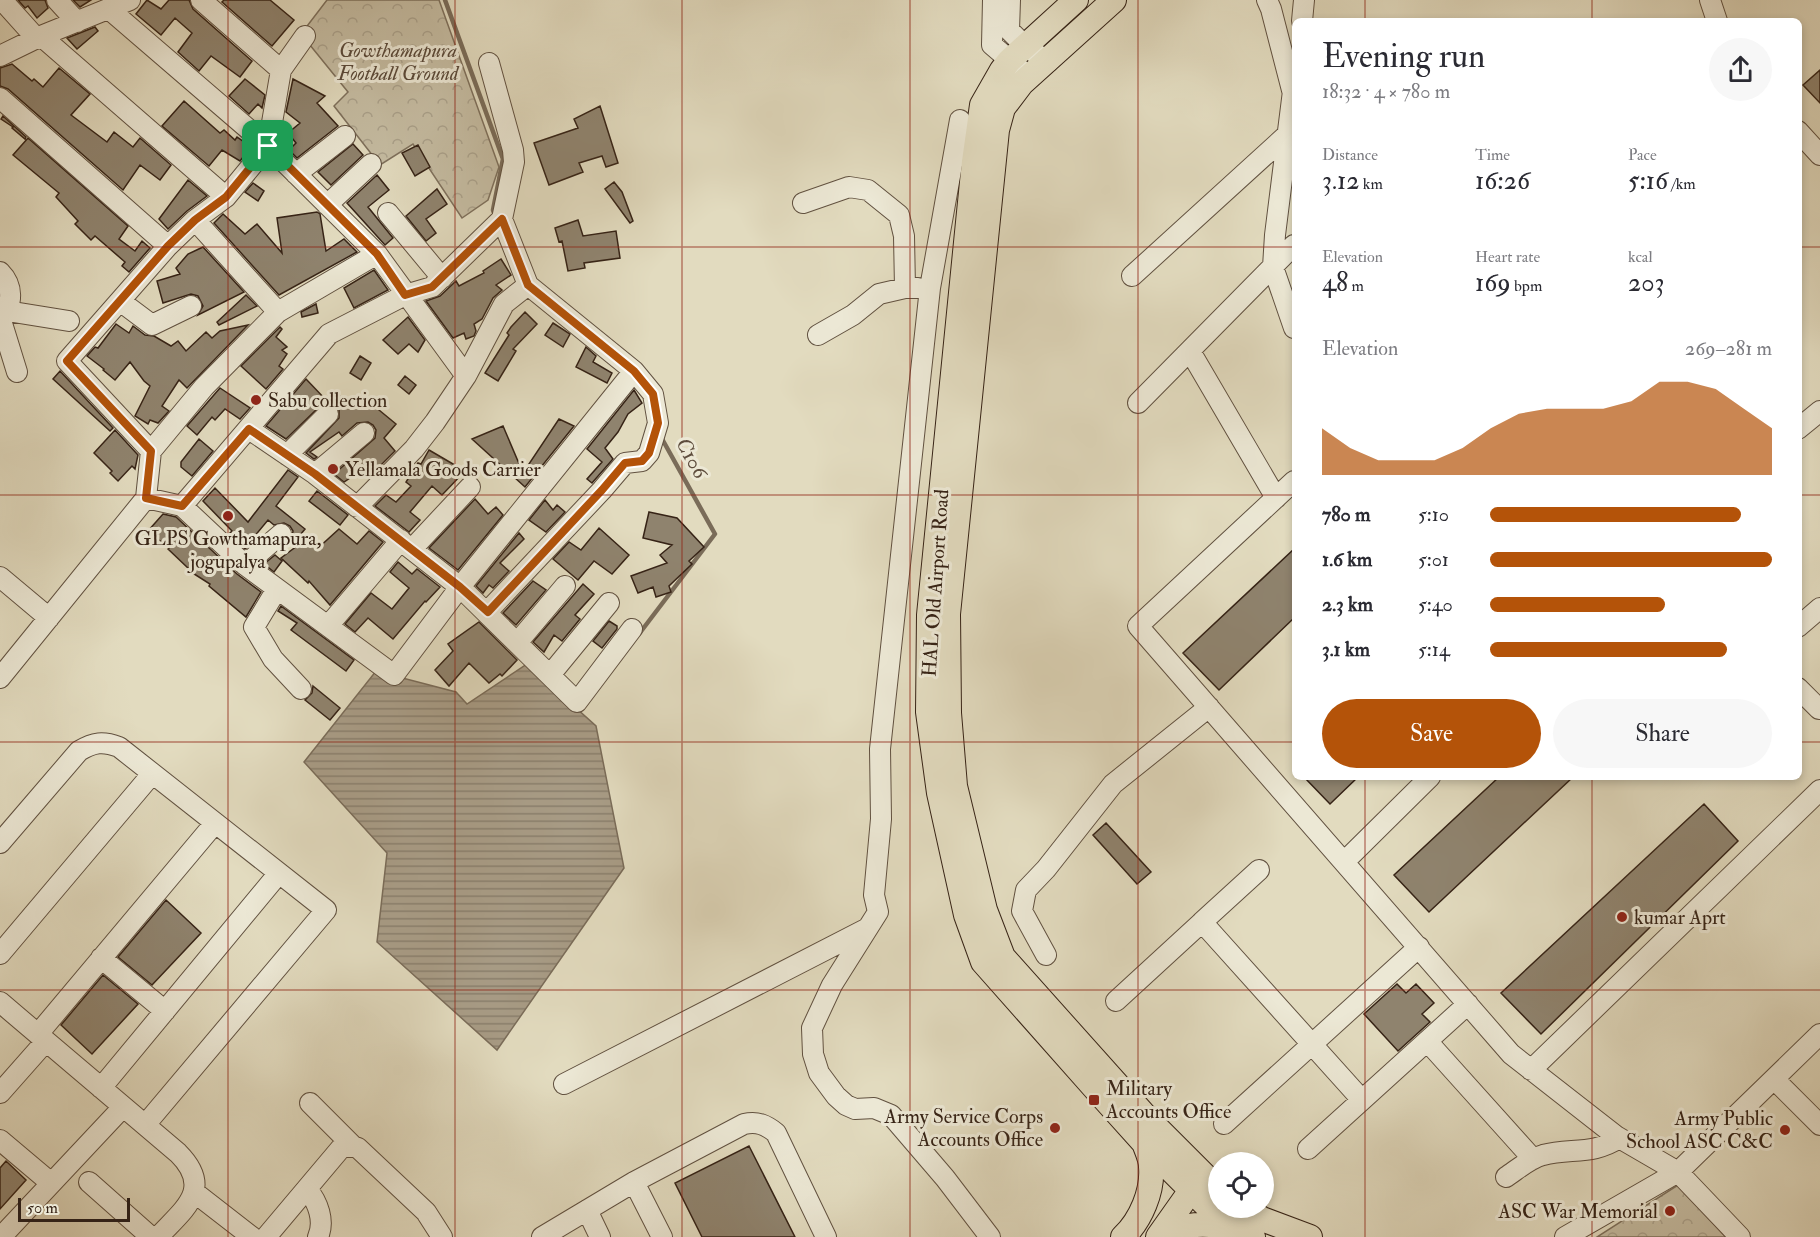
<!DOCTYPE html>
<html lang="en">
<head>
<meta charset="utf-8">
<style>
  body { margin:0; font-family:"IM FELL Double Pica",serif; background:#f7f7f7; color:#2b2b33; height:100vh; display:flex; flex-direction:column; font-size:22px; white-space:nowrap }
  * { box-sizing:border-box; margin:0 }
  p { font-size:20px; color:#7c7c81 }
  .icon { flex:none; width:33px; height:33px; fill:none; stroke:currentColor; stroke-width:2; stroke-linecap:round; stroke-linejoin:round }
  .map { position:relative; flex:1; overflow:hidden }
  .panel { position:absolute; left:1292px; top:18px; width:510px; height:762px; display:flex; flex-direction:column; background:#fff; border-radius:9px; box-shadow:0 3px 9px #0003 }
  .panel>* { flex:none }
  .buttons { position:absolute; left:1208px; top:1152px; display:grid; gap:12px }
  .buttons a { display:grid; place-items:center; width:66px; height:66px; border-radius:50%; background:#fff; box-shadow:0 3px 9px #0003; font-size:30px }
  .scale { position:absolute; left:18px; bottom:15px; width:112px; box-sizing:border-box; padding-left:6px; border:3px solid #362316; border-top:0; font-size:16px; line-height:21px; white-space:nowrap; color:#362316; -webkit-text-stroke:4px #ece8d5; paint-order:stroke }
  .pin { position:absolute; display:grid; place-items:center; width:51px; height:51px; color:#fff; margin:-26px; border-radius:12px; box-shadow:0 3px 9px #0006 }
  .round { display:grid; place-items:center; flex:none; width:63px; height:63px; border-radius:32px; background:#f7f7f7 }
  .overview { display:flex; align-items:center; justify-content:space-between; height:102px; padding:0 30px }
  h1 { font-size:33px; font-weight:600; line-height:45px }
  .figures { display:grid; grid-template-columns:repeat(3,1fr); gap:9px; height:102px; padding:6px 30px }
  .figures div { display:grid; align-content:center }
  .figures b { font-size:26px; font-weight:600 }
  .figures small { font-size:16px; font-weight:400 }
  .figures p { font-size:16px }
  .chart { height:168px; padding:12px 30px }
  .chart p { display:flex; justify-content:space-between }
  .chart svg { width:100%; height:108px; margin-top:6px; fill:#b45309; opacity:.7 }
  .cta { display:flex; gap:12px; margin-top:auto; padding:12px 30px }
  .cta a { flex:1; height:69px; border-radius:36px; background:#b45309; color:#fff; font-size:24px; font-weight:600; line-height:69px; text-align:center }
  .cta a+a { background:#f7f7f7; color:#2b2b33 }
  ul { padding:0 30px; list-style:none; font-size:20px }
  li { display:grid; grid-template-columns:96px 72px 1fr; align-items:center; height:45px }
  li i { height:15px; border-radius:8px; background:#b45309 }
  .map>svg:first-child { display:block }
</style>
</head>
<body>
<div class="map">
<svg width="1820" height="1237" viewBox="0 0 1820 1237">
  <defs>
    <pattern id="park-crowns" width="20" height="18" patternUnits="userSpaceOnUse" patternTransform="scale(1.5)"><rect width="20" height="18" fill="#c5bca2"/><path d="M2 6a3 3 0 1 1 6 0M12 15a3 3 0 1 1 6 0" fill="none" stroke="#aaa18b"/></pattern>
    <pattern id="water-rules" width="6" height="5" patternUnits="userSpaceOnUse" patternTransform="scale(1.5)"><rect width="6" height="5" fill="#a89c86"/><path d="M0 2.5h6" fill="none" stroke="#8a7f6d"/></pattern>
  </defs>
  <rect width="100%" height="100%" fill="#e2dbbf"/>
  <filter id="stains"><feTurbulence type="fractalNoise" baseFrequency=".00333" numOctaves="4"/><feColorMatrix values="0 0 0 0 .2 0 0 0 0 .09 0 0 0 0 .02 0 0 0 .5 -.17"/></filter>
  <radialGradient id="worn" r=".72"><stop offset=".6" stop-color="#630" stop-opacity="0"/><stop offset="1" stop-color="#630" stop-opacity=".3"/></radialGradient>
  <path fill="url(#park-crowns)" stroke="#7e705c" stroke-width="1.5" d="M327 0H439L499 167 488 200 462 218 413 144 380 165 334 106 348 92 301 34Z
    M1678 1185 1726 1237H1597Z"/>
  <path fill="url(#water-rules)" stroke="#7a6c59" stroke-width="1.5" d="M527 664 596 726 624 868 497 1050 377 942 387 853 304 762 376 671 456 692 467 704Z"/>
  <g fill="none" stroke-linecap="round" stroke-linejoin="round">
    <path stroke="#7a6c59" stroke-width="4.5" d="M445 0 503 159 493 210 495 216
      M639 634 715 534 661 437"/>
  </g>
  <path fill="#8f836e" stroke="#362316" stroke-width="1.5" d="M18 0H45L48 8 37 18 28 6 25 8Z
    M73 0H91L80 7Z
    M147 0 161 9 169 0H189L193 9 252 61 240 77 211 56 199 71 178 52 192 33 175 18 161 35 136 14Z
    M224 0H270L294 20 272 46 222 2Z
    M95 27 98 31 77 49 67 38Z
    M12 64 32 81 34 79 43 87 59 68 90 94 71 115 107 142 114 132 133 147 140 138 171 165 160 180 140 165 123 190 8 89 0 86V68Z
    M1820 70V103L1803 85Z
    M245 79 265 95 262 108 258 104 249 114 229 96Z
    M293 79 325 96 317 103 338 126 297 158 289 150 296 143 288 133 300 123 286 112Z
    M184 101 220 133 224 130 235 140 237 137 251 147 240 161 222 150 209 166 162 126Z
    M600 106 618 163 606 167 602 156 579 163 583 172 549 185 534 143 578 128 574 119Z
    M3 116 26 137 25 139 12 128 13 127 1 119Z
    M28 138 128 226 119 239 135 251 142 241 150 248 129 272 122 266 125 262 95 236 91 240 75 224 78 221 56 197 59 193 13 155Z
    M353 144 363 155 331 185 318 172Z
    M418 145 430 167 415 176 402 153Z
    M377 175 389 190 368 207 393 238 385 245 347 203Z
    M188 180 207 196 187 211 168 229 159 219Z
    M614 182 622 192 633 221 630 223 605 189Z
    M253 183 264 191 258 201 245 192Z
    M437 189 447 204 426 219 436 233 426 241 406 216Z
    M317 212 320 214 326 251 344 239 357 252 279 295 214 223 223 214 245 234 257 224 282 253 277 218Z
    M578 220 583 236 616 231 620 258 584 263 585 268 568 271 562 241 559 242 555 228Z
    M203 247 244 292 198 315 203 306 198 296 191 294 163 303 157 281 180 274 176 268 188 254Z
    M501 259 511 275 496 285 502 290 493 298 482 319 474 324 476 331 474 336 466 339 464 333 453 338 426 301 440 296 456 281 459 286 484 273 483 271Z
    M374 270 388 290 354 308 344 288Z
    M246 295 257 306 219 325 217 322Z
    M316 304 318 313 302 317 301 312Z
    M525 312 537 324 513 349 516 351 498 381 485 373 509 335 507 333 511 327Z
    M408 317 425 340 418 352 409 344 398 354 383 340Z
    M553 323 570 334 563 347 545 335Z
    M116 324 129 333 133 326 145 335 154 336 171 346 178 341 186 351 206 332 212 338 220 331 248 325 187 388 179 380 162 406 169 411 158 423 150 420 148 424 135 416 150 386 144 381 130 362 115 380 103 370 104 369 87 356 95 347 98 348Z
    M280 327 282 329 276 337 287 347 282 350 287 354 279 366 283 369 266 389 241 366Z
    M586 347 596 356 593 362 612 373 607 383 576 367Z
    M360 356 371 363 361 380 350 373Z
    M60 371 113 428 110 431 53 379Z
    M405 376 416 385 409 394 398 385Z
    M306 379 326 400 335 391 352 407 362 396 396 424 384 438 395 451 377 469 372 463 344 482 334 474 375 438 376 430 373 425 368 422 357 423 342 436 339 432 310 452 317 457 314 459 306 453 339 418V410L332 403 325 402 320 406 286 439 266 426Z
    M220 388 250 408 240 419 225 409 215 420 212 417 197 435 187 426Z
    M634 390 642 403 628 414 618 432 605 448 613 459 592 483 587 479 602 462 587 449Z
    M559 419 574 426 525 487 472 439 503 426 523 473Z
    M115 430 138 455 135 469 132 466 118 481 110 473 112 471 94 453Z
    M199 439 213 451 192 476 181 467V462Z
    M429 450 465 471 442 495 432 486 410 512 420 520 409 532 375 506 386 495 396 502 411 486 406 482 418 463 421 464Z
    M288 470 298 477 276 506 305 529 296 540 292 537 293 531 290 526 284 523 274 525 268 520 253 538 255 540 245 549 229 534 232 531 203 501 215 488 248 522Z
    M317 491 348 515 340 525 309 501Z
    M475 499 488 514 496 507 503 515 458 570 429 548Z
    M545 500 553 510 557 505 565 512 546 532 529 520Z
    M649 512 677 518 704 547 689 561 692 564 669 586 671 592 656 597 653 587 638 593 631 576 667 563 660 555 672 545 643 538Z
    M163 514 176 517 237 574 261 592 246 617 209 586 210 584 188 570 189 569 168 549 169 548 148 531Z
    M599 528 629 555 612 574 594 561 578 580 553 559 569 542 581 550Z
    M339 529 357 544 369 531 383 542 330 605 309 581 308 583 281 558 305 540 317 549Z
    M519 533 524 539 500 563 509 571 493 588 489 585 483 593 476 586Z
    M1294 549V618L1219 690 1183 653Z
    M275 555 282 561 274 572 264 564Z
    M398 562 412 574 417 569 440 587 426 602 425 601 393 639 368 618 355 632 345 624 371 593 392 609 409 588 390 572Z
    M533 581 546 590 516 625 503 613Z
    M583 584 594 594 575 615 580 619 562 641 554 635 544 652 533 642Z
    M281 606 354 660 346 671 291 630 297 623 278 611Z
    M609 621 617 626V629L602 648 593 641Z
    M479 622 517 660 502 676 500 674 489 683 469 663 449 686 435 670 453 651 448 644Z
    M313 686 340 708 330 720 305 700 312 693Z
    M1304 777H1358L1330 804Z
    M1499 777H1573L1429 912 1394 875Z
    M1704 804 1738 841 1541 1034 1501 993Z
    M1106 823 1151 872 1137 884 1093 835Z
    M166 900 201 933 152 985 118 957Z
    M103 975 138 1004 92 1054 61 1025Z
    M1397 984 1406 993 1416 984 1434 1003 1422 1014 1430 1022 1398 1051 1364 1014Z
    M749 1146 795 1237H702L675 1183Z
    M6 1161 26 1180 0 1209V1168Z"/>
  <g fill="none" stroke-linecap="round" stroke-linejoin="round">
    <g stroke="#615140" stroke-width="22">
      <path id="minor" d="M2 0 37 39
        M57 0 77 22
        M993 0 992 45 1020 69
        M1010 0 1009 30 1025 46 1048 62
        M1267 0 1271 9 1293 94
        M1710 0 1717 21
        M110 10 268 146 377 254 466 376
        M1302 21 1304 0
        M41 36 226 197
        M0 56 41 36 130 0
        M281 70 305 36
        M1294 83 1275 235 1273 267 1294 328
        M0 98 168 246
        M960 120 930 288 880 749 881 819 874 895 878 912 832 985 812 1028 813 1054 819 1073 836 1096 846 1105 855 1109 874 1108 891 1115 945 1178 990 1237
        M1798 131 1820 155
        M296 174 345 136
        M803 203 849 187 868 190 899 215 904 236 905 288
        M327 205 371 164
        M388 213 442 278
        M195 220 278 312
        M0 272C13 285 14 305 0 317
        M1132 276 1288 134
        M120 301 152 325 191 306
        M7 311 69 321
        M0 317 17 372
        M818 335 853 315 879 294 905 288H918
        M1190 351 1276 498
        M1138 403 1294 245
        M249 429 315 474 460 587 577 702 632 629
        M1798 429 1820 411
        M151 451 67 361 168 246 195 220 226 197 268 146 281 70 201 0
        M287 455 328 414
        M315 474 364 433
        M1294 481 1138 626 1511 1054 1616 1136 1678 1172 1740 1237
        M146 498 182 506 329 334 405 295 432 287 502 219 514 162 513 150 489 63
        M182 506 245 565 394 675 460 587 634 371 528 285 502 219
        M357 507 414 449 435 422 466 376 504 304 528 285
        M412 549 470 487
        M245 565 281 534
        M0 577 49 618
        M277 589 254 627 273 659 301 689
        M487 612 602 490 625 463 642 461 649 453 658 423 653 394 634 371
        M328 626 401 540
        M1798 627 1820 608
        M517 643 565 586
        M550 675 609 603
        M0 678 146 498 151 451 204 387 278 312 377 254
        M1798 688 1819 709
        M0 843 79 751C94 742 103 741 119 747L326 910 145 1125
        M1344 862 1430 777
        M1259 870 1202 922 1362 1100
        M0 954 152 774
        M1046 955 1022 911 1026 890 1046 869 1113 784 1209 707
        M101 958 165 1011
        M1116 1001 1202 922
        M0 1002 178 1153C214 1189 184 1209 158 1237
        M38 1034 215 823
        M1427 1041 1533 1159
        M1531 1070 1820 790
        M1774 1079 1820 1125
        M564 1084 868 928
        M101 1088 279 873
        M0 1093 46 1041
        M310 1103 353 1146
        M1224 1124 1419 947
        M0 1140 51 1183
        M1308 1149 1468 1004
        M1506 1177C1518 1169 1529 1159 1543 1155 1571 1148 1594 1155 1619 1138
        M89 1182 151 1237
        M634 1182 662 1237
        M307 1189C318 1202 325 1221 318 1237
        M194 1192 252 1237
        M587 1210 600 1237
        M1 1237 123 1107
        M266 1237 341 1148 353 1146 358 1148 426 1212 442 1237
        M542 1237 634 1182 744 1124C758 1121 766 1125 776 1133L826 1237
        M1565 1237 1678 1172 1820 1034"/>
    </g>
    <g stroke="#362316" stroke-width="26">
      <path id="major" d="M1076 0 1009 61 1002 70 982 105 974 162 929 615 928 712 939 793 966 915 983 962 1099 1093 1144 1143 1206 1205 1235 1230 1253 1237
        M1114 0 1022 83 1003 108 997 130 948 614 949 713 955 786 985 910 1003 957 1147 1118 1218 1189
        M1245 1208 1262 1219 1310 1237
        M1123 1237C1141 1220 1153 1191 1151 1167 1151 1159 1147 1151 1144 1143
        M1158 1237 1199 1179
        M1160 1237C1190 1224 1200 1221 1232 1229"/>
    </g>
    <use href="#minor" stroke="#ece8d5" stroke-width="20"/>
    <use href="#major" stroke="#e2dbbf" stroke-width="24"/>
  </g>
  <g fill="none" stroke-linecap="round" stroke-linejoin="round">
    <g stroke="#fff" stroke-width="12">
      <path id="route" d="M268 146 377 254 405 295 432 287 502 219 528 285 634 371 653 394 658 423 649 453 642 461 625 463 602 490 488 612 460 587 315 474 249 429 182 506 146 498 151 451 67 361 168 246 195 220 226 197Z"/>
    </g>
    <use href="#route" stroke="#b45309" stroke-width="8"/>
  </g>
  <path fill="none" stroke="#8f2418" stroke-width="1.5" stroke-opacity="0.55" d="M228 0V1237M455 0V1237M682 0V1237M910 0V1237M1138 0V1237M1365 0V21M1592 0V21M0 247H1294M1798 247H1820M0 495H1294M1798 495H1820M0 742H1294M1798 742H1820M1365 777V1237M1592 777V1237M0 990H1820"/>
  <g fill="#8f2418" stroke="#ece8d5" stroke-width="2">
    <circle cx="256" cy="400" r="6"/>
    <circle cx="333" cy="469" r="6"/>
    <circle cx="228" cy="516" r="6"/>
    <circle cx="1622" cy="917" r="6"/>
    <rect x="1088" y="1094" width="12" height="12" rx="3"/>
    <circle cx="1055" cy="1128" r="6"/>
    <circle cx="1785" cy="1130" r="6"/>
    <circle cx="1670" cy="1211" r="6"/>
  </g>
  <g text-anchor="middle" stroke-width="6" stroke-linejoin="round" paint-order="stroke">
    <g font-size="20" font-style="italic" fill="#5a4939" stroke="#ece8d5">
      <text x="398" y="57">Gowthamapura<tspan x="398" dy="23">Football Ground</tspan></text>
    </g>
    <g font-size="20" fill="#362316" stroke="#ece8d5" text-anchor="start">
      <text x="268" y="407">Sabu collection</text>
      <text x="345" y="476">Yellamala Goods Carrier</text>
      <text x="228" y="545" text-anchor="middle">GLPS Gowthamapura,<tspan x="228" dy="23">jogupalya</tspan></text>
      <text x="1634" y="924">kumar Aprt</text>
      <text x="1106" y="1095">Military<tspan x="1106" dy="23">Accounts Office</tspan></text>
      <text x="1043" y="1123" text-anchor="end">Army Service Corps<tspan x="1043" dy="23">Accounts Office</tspan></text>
      <text x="1773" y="1125" text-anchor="end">Army Public<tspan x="1773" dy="23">School ASC C&amp;C</tspan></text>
      <text x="1658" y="1218" text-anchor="end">ASC War Memorial</text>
    </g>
    <g font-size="20" fill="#362316" stroke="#ece8d5">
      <text transform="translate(935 583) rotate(-86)" y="7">HAL Old Airport Road</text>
    </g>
    <g font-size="21" font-style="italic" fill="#5e4d3d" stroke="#ece8d5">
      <text transform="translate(692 458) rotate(61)" y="7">C106</text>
    </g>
  </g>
  <rect width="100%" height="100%" filter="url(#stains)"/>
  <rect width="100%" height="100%" fill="url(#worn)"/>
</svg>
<div class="buttons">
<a><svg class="icon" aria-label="locate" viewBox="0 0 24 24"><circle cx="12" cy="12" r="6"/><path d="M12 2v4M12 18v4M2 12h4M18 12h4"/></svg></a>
</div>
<div class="scale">50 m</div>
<div class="pin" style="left:268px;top:146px;background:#1e9e55"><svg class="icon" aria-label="arrive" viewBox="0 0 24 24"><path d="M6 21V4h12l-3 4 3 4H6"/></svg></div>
<section class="panel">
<div class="overview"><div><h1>Evening run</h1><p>18:32 · 4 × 780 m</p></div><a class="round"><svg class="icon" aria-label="share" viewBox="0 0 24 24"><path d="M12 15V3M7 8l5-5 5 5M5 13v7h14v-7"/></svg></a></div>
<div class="figures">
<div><p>Distance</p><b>3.12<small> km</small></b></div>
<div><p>Time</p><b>16:26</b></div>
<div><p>Pace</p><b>5:16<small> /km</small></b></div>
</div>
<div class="figures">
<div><p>Elevation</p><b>48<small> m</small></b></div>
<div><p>Heart rate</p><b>169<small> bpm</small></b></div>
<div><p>kcal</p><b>203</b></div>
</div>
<div class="chart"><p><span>Elevation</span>269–281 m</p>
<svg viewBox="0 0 160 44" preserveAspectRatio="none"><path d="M0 44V25L10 33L20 38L30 38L40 38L50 33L60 25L70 19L80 17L90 17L100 17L110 14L120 6L130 6L140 9L150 17L160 25V44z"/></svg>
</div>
<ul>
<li><b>780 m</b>5:10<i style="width:89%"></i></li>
<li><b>1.6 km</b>5:01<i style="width:100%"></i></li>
<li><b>2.3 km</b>5:40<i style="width:62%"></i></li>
<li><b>3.1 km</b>5:14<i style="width:84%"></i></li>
</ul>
<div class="cta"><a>Save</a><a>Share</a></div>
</section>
</div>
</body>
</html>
